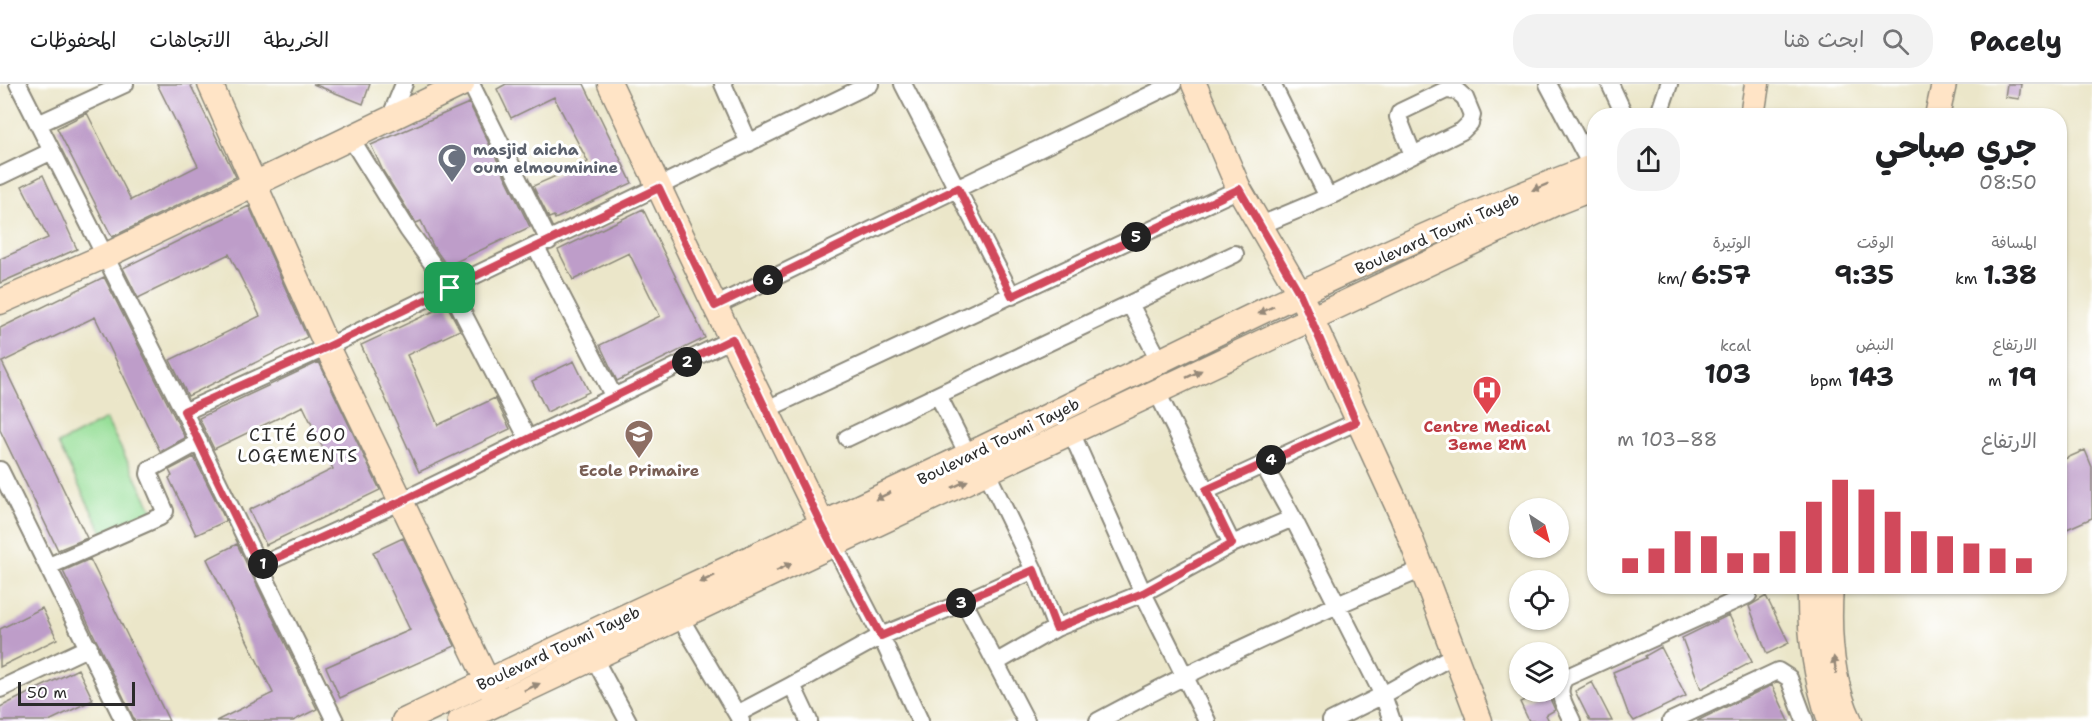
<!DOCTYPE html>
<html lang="ar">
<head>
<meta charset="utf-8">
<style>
  body { margin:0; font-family:"Shantell Sans","Playpen Sans Arabic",sans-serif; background:#f2f2f2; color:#202124; direction:rtl; height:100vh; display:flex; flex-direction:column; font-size:22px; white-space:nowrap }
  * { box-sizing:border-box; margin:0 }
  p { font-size:20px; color:#757577 }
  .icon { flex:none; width:33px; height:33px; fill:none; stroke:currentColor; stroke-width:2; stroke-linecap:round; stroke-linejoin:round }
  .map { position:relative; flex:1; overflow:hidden; direction:ltr }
  .sheet { position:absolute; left:1587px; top:24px; width:480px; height:486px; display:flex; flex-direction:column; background:#fff; border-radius:24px; box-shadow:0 2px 4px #0004; direction:rtl }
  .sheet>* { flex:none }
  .needle { width:39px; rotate:144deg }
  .buttons { position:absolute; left:1509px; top:414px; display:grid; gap:12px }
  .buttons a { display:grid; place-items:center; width:60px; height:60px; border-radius:50%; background:#fff; box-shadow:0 2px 4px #0004; font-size:30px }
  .scale { position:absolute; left:18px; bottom:15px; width:117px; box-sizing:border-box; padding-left:6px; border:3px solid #2b2b2b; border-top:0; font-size:16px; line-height:21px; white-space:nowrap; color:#2b2b2b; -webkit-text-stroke:4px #fff; paint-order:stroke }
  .pin { position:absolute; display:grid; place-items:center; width:51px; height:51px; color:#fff; margin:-26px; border-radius:12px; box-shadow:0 3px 9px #0006 }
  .km { position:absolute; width:30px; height:30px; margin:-15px; border-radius:50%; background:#222; color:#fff; font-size:16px; line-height:30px; text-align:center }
  .round { display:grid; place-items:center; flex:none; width:63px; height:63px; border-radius:24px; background:#f2f2f2 }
  .summary { display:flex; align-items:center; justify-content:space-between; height:102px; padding:0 30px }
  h1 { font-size:33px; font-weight:700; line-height:45px }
  .stats { display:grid; grid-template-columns:repeat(3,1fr); gap:9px; height:102px; padding:6px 30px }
  .stats div { display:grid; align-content:center }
  .stats b { font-size:26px; font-weight:700 }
  .stats small { font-size:16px; font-weight:400 }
  .stats p { font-size:16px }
  .chart { height:168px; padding:12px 30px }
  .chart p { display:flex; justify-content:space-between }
  .chart svg { width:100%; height:108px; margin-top:6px; stroke:#d1495b; stroke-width:6 }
  header { display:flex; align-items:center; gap:36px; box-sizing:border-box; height:84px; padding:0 30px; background:#fff; border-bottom:2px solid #e0e0e0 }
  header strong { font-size:28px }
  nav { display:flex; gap:33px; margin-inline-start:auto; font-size:21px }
  .search { width:420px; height:54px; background:#f2f2f2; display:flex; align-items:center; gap:15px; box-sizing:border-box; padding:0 21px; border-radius:24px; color:#757577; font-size:22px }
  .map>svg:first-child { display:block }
</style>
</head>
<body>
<header>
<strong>Pacely</strong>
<div class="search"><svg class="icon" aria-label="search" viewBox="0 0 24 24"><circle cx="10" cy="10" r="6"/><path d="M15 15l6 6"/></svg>ابحث هنا</div>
<nav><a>الخريطة</a><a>الاتجاهات</a><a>المحفوظات</a></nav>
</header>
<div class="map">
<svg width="2092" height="637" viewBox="0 0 2092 637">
  <rect width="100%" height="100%" fill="#fff"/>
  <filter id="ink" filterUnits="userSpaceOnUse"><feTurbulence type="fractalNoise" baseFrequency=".0167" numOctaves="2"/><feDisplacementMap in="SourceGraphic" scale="12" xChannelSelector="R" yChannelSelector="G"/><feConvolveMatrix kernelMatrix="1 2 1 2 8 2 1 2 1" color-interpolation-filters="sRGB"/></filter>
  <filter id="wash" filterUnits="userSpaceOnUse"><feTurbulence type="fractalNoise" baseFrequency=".008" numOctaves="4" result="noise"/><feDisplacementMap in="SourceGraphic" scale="24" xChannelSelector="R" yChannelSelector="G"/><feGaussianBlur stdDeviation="1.35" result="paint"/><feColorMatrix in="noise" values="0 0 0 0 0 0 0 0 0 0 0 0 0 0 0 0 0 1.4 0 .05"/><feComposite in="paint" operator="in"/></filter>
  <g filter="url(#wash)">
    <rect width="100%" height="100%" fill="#ebe6c9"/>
    <path fill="#98df99" stroke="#628562" stroke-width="1.5" d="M106 335 154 429 105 454 58 360Z"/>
    <g id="blocks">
      <path fill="#be9dc9" d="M157 0H190L236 93 112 153 57 44 87 29 131 116 198 82Z
        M313 0H370L363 20Z
        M506 0H584L632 99 555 135 554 132 549 134 533 102 588 78 554 13 511 34 497 5Z
        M2007 0H2021L2019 15 2005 13Z
        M469 19 530 143 447 182 433 162 421 137 416 139 383 87 371 61Z
        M43 91 77 165 0 199V175L48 154 22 102Z
        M249 122 307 253 188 312 170 276 260 232 229 170 138 214 123 184Z
        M643 125 705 254 617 297 600 261 660 232 629 169 573 196 558 166Z
        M104 193 185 354 160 367 95 233 2 278 87 454 58 466 0 346V244Z
        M447 221 460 246 407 271 438 341 495 314 510 345 419 388 361 261Z
        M574 277 589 308 547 328 532 297Z
        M319 278 380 406 266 461 249 426 333 385 303 322 214 365 199 334Z
        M2085 366 2092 383V434L2067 445 2060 429V377Z
        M194 373 226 437 196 451 169 394 172 392 169 386Z
        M403 454 455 562 340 614 326 583 410 546 373 468Z
        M237 460 317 625 293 637H216L273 609 207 475Z
        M90 475 169 637H135L63 487Z
        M1766 512 1789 559 1767 570 1749 522Z
        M42 524 57 555 0 583V545Z
        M1729 531 1752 578 1701 605 1682 554Z
        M1661 563 1686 612 1634 637 1628 629 1613 588 1646 574 1645 572Z
        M78 585 93 616 49 637H0V623Z
        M1592 598 1612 637H1590L1575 607Z
        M1772 601 1789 637H1697L1705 633Z
        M1542 608H1547L1555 626 1546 631 1549 637H1529L1520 618Z"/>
    </g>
  </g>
  <g filter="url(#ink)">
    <use href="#blocks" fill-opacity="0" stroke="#8b887a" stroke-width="1.5"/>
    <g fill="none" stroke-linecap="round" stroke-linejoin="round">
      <g stroke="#8b887a" stroke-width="20">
        <path id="street" d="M18 0 184 328 335 637
          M471 0 549 157
          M723 0 749 59
          M903 0 1012 212
          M1272 0 1328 113
          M1548 0 1592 83
          M1610 0 1625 32
          M1655 32 1660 27 1669 0
          M390 34 404 0
          M38 40 125 0
          M350 53 408 146 450 204 528 355
          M0 92 52 67
          M1261 141 1328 113 1462 47 1470 39 1472 31 1465 14 1457 7 1446 6 1400 28 1398 33 1413 71
          M536 163 614 313
          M1130 220 1160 278
          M715 222 1173 0
          M938 311 968 371
          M765 326 1239 105
          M184 328 327 263 870 0
          M1071 348 1143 509 1207 637
          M847 354 1235 170
          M1263 380 1293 434
          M0 386 124 637
          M1206 407 1356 338
          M833 459 881 552 920 637
          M1232 460 1293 434 1383 611 1331 637
          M49 482 160 433 165 427 149 390 150 385 199 358
          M259 482 402 417 732 255
          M1034 486 1056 544 1143 509 1232 460 1157 308
          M964 518 1034 486 986 387
          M679 532 741 637
          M590 567 628 637
          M997 578 1056 544
          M0 605 89 563
          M737 630 792 601
          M809 637 792 601 881 552 964 518 1026 637
          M1098 637C1204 580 1312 530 1423 485
          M1392 637 1383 611 1456 570
          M1572 637C1566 623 1554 608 1565 594L1748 511
          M1671 637 1778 587 1789 594 1805 637"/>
      </g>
      <g stroke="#8b887a" stroke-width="27">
        <path id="secondary" d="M210 0 327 263 494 611
          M610 0 715 222 830 455
          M1194 0 1239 105 1300 210 1402 432 1480 637
          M1752 32 1757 0
          M1937 32 1944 0
          M0 218 105 172 462 0
          M1810 502C1809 549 1815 593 1830 637
          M1831 502C1828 546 1831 597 1850 637
          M404 637C602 542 803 451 1001 355 1196 260 1391 159 1594 82
          M460 637 1558 118 1594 104"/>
      </g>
      <use href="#street" stroke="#fff" stroke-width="16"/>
      <use href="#secondary" stroke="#ffe4c6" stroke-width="24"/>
    </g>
    <defs><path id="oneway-solid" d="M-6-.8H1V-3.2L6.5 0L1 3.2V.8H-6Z" transform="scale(1.5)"/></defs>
    <g fill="#958878">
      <use href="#oneway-solid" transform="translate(1540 103) rotate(158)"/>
      <use href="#oneway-solid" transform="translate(1266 226) rotate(154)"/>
      <use href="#oneway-solid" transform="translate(1194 290) rotate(-26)"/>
      <use href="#oneway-solid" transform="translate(960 400) rotate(-25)"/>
      <use href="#oneway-solid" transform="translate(883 412) rotate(154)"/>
      <use href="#oneway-solid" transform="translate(784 483) rotate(-25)"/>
      <use href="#oneway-solid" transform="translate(707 495) rotate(155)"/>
      <use href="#oneway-solid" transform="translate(1835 581) rotate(-99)"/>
      <use href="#oneway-solid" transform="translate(532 603) rotate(-24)"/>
    </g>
  </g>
  <g fill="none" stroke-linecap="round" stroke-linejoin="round" filter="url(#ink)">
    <g stroke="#fff" stroke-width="12">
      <path id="route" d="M659 104 715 222 958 104 1012 212 1239 105 1300 210 1356 338 1206 406 1232 460 1143 509 1056 544 1034 486 881 552 822 442 732 255 402 417 259 482 184 327 327 263Z"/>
    </g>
    <use href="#route" stroke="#d1495b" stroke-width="8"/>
  </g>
  <defs>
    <g id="mosque-pin" transform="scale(1.5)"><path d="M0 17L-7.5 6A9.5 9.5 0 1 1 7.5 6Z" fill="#6b7280" stroke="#fff"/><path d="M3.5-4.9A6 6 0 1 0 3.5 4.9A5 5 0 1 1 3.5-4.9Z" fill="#fff"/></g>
    <g id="hospital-pin" transform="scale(1.5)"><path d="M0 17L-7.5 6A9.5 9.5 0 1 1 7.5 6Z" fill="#e0444e" stroke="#fff"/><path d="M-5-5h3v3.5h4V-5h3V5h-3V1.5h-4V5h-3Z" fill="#fff"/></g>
    <g id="school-pin" transform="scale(1.5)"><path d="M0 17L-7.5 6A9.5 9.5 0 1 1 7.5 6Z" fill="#8d6e63" stroke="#fff"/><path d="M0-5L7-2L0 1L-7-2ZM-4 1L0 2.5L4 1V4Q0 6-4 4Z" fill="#fff"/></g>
  </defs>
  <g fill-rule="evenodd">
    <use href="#mosque-pin" x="452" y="74"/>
    <use href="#hospital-pin" x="1487" y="306"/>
    <use href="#school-pin" x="639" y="350"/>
  </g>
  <g text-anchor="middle" stroke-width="6" stroke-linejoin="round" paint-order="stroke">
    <g font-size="16" font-weight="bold" fill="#5b616d" stroke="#fff" text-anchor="start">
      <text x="473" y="71">masjid aicha<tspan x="473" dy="18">oum elmouminine</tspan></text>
    </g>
    <g font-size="16" fill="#2b2b2b" stroke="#fff">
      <text transform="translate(1437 149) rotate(-24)" y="6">Boulevard Toumi Tayeb</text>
      <text transform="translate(998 357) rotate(-26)" y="6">Boulevard Toumi Tayeb</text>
      <text transform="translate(558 564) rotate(-25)" y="6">Boulevard Toumi Tayeb</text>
    </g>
    <g font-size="16" font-weight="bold" fill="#be3a42" stroke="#fff">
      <text x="1487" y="348">Centre Medical<tspan x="1487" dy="18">3eme RM</tspan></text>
    </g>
    <g font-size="16" font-weight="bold" fill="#785e54" stroke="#fff">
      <text x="639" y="392">Ecole Primaire</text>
    </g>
    <g font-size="18" letter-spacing="1.5" fill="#2b2b2b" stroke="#fff">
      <text x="298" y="357">CITÉ 600<tspan x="298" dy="21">LOGEMENTS</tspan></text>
    </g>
  </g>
</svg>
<div class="buttons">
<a><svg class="needle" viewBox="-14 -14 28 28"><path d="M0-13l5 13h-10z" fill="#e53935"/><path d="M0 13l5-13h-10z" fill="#757577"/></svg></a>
<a><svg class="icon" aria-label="locate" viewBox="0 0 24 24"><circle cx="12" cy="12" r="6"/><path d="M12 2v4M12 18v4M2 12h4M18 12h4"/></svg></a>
<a><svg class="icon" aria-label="layers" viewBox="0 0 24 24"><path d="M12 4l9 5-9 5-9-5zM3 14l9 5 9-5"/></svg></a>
</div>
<div class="scale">50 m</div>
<div class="pin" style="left:450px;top:204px;background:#1e9e55"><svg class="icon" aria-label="arrive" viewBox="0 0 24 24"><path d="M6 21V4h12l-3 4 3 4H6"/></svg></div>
<b class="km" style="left:263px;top:480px">1</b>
<b class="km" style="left:687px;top:278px">2</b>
<b class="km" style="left:961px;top:519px">3</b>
<b class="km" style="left:1271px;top:376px">4</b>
<b class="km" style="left:1136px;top:153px">5</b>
<b class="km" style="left:768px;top:196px">6</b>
<section class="sheet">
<div class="summary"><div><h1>جري صباحي</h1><p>08:50</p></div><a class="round"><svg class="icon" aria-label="share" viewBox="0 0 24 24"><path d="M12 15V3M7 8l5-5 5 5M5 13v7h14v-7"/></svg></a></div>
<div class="stats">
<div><p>المسافة</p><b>1.38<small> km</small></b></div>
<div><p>الوقت</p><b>9:35</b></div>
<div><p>الوتيرة</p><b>6:57<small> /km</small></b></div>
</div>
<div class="stats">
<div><p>الارتفاع</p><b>19<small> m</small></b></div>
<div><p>النبض</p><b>143<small> bpm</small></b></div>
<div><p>kcal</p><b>103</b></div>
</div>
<div class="chart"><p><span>الارتفاع</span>88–103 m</p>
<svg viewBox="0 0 160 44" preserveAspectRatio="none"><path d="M5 44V38M15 44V34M25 44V27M35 44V29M45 44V36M55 44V36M65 44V27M75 44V15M85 44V6M95 44V10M105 44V19M115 44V27M125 44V29M135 44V32M145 44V34M155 44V38"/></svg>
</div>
</section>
</div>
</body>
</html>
